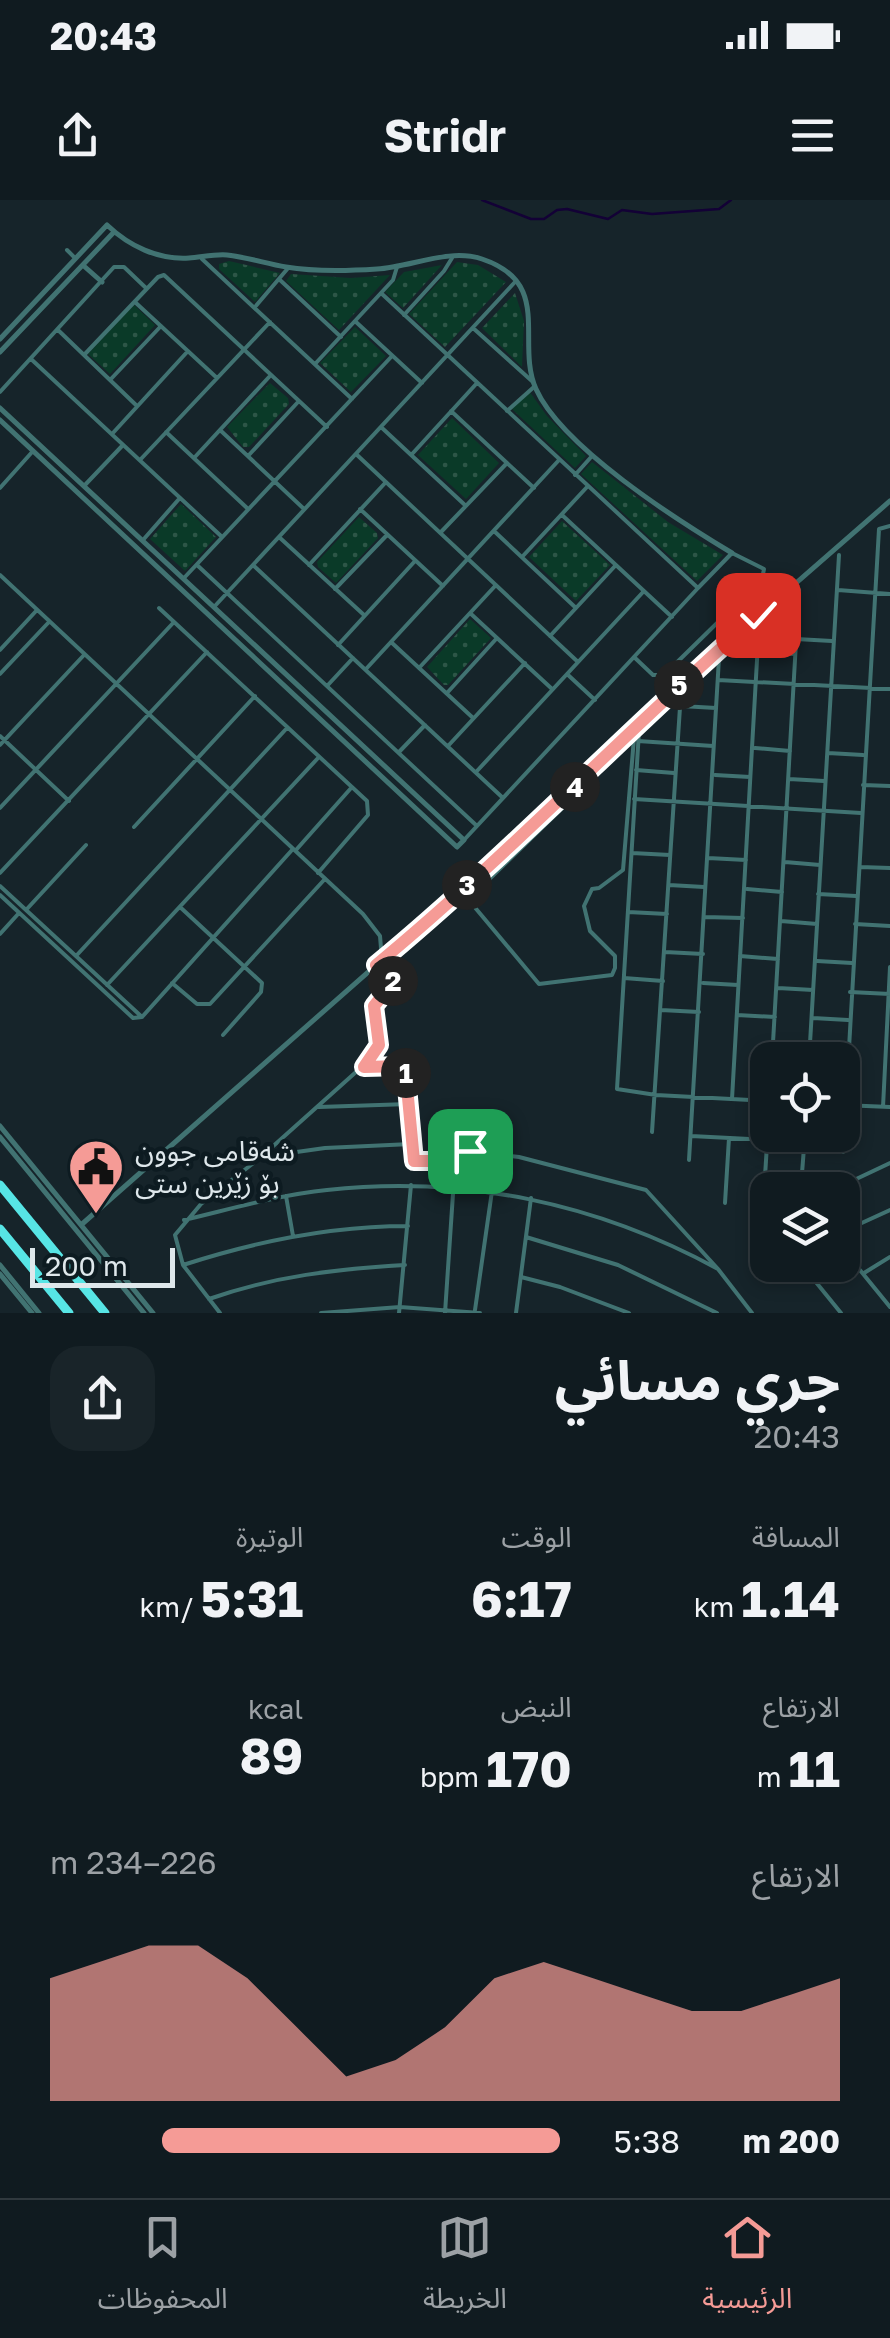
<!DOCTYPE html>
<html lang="ar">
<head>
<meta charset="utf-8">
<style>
  body { margin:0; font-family:"Golos Text","Noto Sans Arabic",sans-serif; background:#192429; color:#f1f3f6; direction:rtl; height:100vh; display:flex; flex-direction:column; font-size:38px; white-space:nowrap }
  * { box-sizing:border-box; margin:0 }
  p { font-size:32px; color:#9ca1a5 }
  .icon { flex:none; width:55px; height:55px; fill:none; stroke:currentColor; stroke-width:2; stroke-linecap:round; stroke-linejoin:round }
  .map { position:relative; height:1113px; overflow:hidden; direction:ltr }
  .details { display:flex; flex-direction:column; background:#101b20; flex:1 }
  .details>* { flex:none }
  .controls { position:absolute; left:750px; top:842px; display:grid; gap:20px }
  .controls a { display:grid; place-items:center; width:110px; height:110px; border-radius:20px; background:#101b20; box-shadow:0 5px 15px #0003,0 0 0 2px #30393e; font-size:50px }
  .scale { position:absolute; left:30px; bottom:25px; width:145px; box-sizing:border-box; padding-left:10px; border:5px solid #dee7eb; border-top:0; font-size:28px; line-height:35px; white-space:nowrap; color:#dee7eb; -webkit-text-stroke:8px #0d1b21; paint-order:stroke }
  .pin { position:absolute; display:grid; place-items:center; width:85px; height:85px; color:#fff; margin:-42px; border-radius:20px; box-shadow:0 5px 15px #0006 }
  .km { position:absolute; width:50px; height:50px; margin:-25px; border-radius:50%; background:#222; color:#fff; font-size:28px; line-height:50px; text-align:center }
  .round { display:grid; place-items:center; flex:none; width:105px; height:105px; border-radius:30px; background:#192429 }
  .summary { display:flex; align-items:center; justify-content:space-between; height:170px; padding:0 50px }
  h1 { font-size:55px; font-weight:700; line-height:75px }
  .stats { display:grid; grid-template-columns:repeat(3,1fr); gap:15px; height:170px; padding:10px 50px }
  .stats div { display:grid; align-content:center }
  .stats b { font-size:50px; font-weight:700 }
  .stats small { font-size:28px; font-weight:400 }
  .stats p { font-size:28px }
  .chart { height:280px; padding:20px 50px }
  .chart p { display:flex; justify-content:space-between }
  .chart svg { width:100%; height:180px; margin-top:10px; fill:#f59b96; opacity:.7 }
  ul { padding:0 50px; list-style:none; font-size:32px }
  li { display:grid; grid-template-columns:160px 120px 1fr; align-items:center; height:75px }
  li i { height:25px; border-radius:12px; background:#f59b96 }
  .status { display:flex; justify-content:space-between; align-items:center; height:70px; padding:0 50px; background:#101b20; direction:ltr }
  .status svg { height:28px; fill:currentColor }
  header { display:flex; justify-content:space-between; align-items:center; height:130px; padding:0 50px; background:#101b20; font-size:45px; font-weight:700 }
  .tabs { display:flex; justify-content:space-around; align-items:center; height:140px; border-top:2px solid #30393e; background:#101b20; font-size:28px; color:#9ca1a5 }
  .tabs a { display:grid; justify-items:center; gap:5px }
  .tabs .active { color:#f59b96 }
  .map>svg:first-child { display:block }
</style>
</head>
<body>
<div class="status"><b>20:43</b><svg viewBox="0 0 49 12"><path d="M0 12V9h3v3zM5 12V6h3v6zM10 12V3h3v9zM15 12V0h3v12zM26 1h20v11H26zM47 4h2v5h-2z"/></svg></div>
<header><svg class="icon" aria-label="menu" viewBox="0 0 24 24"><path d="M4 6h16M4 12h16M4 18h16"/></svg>Stridr<svg class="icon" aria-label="share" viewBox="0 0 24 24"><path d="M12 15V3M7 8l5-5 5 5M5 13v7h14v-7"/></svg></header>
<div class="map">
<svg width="890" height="1113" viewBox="0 0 890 1113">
  <defs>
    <pattern id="park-dots" width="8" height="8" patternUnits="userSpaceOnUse" patternTransform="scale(2.5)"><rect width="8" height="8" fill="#0a3a28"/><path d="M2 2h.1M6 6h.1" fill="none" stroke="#2d5647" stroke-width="1.8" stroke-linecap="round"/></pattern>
  </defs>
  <rect width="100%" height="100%" fill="#16242a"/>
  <path fill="url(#park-dots)" d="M229 61 280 73 255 102 219 69V64Z
    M457 62 478 65 506 82 445 147 409 114Z
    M442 65 403 108 385 92 404 72Z
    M291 74 351 78 390 75 339 130 286 81Z
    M515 93 524 121 522 167 482 128Z
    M134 105 155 125 110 174 88 154Z
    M355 127 386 156 351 192 320 163Z
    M270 183 288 198 289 204 249 247H243L227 227Z
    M529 191 547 216 586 256 575 268 512 209Z
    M452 218 499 263 466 299 418 255Z
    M592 262 668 322 723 355 697 381 581 274Z
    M181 304 216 337 185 371 150 339Z
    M359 317 377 333 378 338 336 383 318 367 317 362Z
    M562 321 610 365 576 401 529 357Z
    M470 419 491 438 448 485H444L427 467Z"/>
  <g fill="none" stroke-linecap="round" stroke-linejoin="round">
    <path stroke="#130136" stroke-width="2.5" d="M482 0 531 19H544L557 10 567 9 608 19 622 10 652 14 719 9 731 0"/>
    <path stroke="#417372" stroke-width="4" d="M67 50 75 58
      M202 59 352 199
      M280 80 341 137
      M381 93 698 388
      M136 103 217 178
      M255 107 289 67
      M404 115 444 71 452 58
      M356 122 422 183
      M473 128 533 182
      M58 130 137 206
      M84 155 158 77 164 75 327 227
      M31 159 221 336
      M315 164 393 80 397 67
      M110 180 161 126
      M0 192 114 67H124L146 88
      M451 211 534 288
      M507 211 535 186
      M381 227 466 306
      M220 230 304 309
      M166 232 247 308
      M112 234 188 151
      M413 253 477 183
      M356 254 578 462
      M248 256 298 202
      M194 258 269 177
      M140 260 270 122
      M575 275 592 256
      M84 286 122 246
      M0 288 33 251
      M360 309 443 386
      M562 315 672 417
      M494 331 576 408
      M441 332 507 263
      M279 337 364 415
      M143 340 179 299
      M522 357 587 287
      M197 365 477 626
      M309 365 386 282
      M254 366 503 598
      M0 375 363 714 380 736 382 760
      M184 378 392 156
      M335 389 387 335
      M838 390 890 394
      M214 407 515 82
      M159 408 367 601 368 615 318 673
      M470 413 551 488
      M550 436 615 366
      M796 439 832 441
      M391 442 472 517
      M338 445 415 361
      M0 450 37 410
      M760 452 795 454
      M419 468 496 385
      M366 469 559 260
      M0 474 48 423
      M567 474 595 500
      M718 480 890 489
      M327 486 353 458
      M447 493 497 438
      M681 506 716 508
      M639 531 617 889 656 895 768 901
      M0 536 69 601
      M638 541 713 546
      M0 545 84 455
      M448 546 525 463
      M755 548 790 551
      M399 552 425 525
      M828 553 863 555
      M636 570 674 573
      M477 571 644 391
      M715 575 750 577
      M789 579 824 581
      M863 585 890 586
      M634 599 861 613
      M0 608 174 422
      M134 627 255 496
      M464 640 698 388 732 353 764 369 762 379 664 475H653L634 457
      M296 650 352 587
      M632 653 670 655
      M708 658 746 660
      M785 662 820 665
      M860 667 890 668
      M0 673 207 452
      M669 685 704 687
      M0 686 142 817
      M747 689 782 692
      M462 692 539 784 612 775 615 768V756L590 731 584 706 592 689 599 688 623 670 634 538 469 699
      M818 694 856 696
      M0 695 133 818 142 817
      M180 707 262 783 261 792 223 835
      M26 710 86 645
      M628 712 667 714
      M705 717 743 718
      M781 721 817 724
      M855 724 890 726
      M0 734 19 713
      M665 752 703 754
      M76 756 287 528
      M740 756 778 759
      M817 761 852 763
      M624 778 663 781
      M172 783 197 804H210L324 680
      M703 783 738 785
      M107 785 318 558
      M778 788 813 790
      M850 792 890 794
      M661 810 699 812
      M737 815 775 817
      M142 817 292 650
      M813 818 848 820
      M772 860 799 390
      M809 860 839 355
      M364 867 405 866 414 961 456 962
      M732 899 759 425
      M842 905 890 907
      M319 907 409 904
      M883 907 890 767
      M652 932 681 492
      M691 936 767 940
      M843 952 879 329 890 326
      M261 957 325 948 411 944
      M689 960 719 458
      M433 961 470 951 519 957 646 990 718 1069 752 1113
      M802 973 805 935
      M833 990 890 963
      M764 992 768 929
      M286 996 293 1036
      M725 1003 729 938
      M184 1020C231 1009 278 995 327 990 464 975 597 1003 718 1069
      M842 1032 890 1010
      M526 1037 618 1065 717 1113
      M842 1048 890 1107
      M183 1065C257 1041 330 1026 408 1026
      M802 1065 841 1113
      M864 1073 890 1057
      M521 1077 560 1087 629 1113
      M209 1099C274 1076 337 1069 405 1065
      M475 1110 492 991
      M220 1113 183 1065 175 1035 201 1004 261 957 375 855C383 838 372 829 373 812 375 800 388 792 393 782L388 771 376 765
      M321 1113 400 1107 480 1113
      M399 1113 411 985
      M445 1113 455 964
      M516 1113 531 998"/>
    <path stroke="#417372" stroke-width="5" d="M85 67 102 82
      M0 139 107 25C129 46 158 60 189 58 202 57 215 54 227 55 247 57 267 64 286 67 316 72 347 71 377 69 411 67 449 48 482 59 554 83 515 142 536 189 562 247 677 320 732 353
      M0 152 114 32
      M0 208 464 640 457 647 0 220
      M0 926 153 1113
      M0 937 144 1113
      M81 1025 542 619 677 487 890 301
      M0 1065 39 1113
      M0 1074 32 1113"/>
    <path stroke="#57e5e5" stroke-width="9" d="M0 985 105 1113
      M0 1029 69 1113"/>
  </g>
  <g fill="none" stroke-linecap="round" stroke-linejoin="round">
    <g stroke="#fff" stroke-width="20">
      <path id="route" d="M470 951 433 961H414L405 866 364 867 379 845 374 806 393 782 388 771 376 765C509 655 628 529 758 415"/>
    </g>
    <use href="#route" stroke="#f59b96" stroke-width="12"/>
  </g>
  <defs>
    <g id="civic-pin" transform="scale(2.875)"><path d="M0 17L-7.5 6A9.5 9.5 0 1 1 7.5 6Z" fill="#f59b96" stroke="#0d1b21"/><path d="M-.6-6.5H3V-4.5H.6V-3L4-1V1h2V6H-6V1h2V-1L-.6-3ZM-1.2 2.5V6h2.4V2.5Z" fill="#111"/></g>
  </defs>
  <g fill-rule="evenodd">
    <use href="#civic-pin" x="96" y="967"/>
  </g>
  <g text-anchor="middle" stroke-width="9" stroke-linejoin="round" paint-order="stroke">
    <g font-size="28" fill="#dee7eb" stroke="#0d1b21" text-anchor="start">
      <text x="135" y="961">شەقامی جوون<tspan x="135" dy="32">بۆ زێرین ستی</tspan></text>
    </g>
  </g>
</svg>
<div class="controls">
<a><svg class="icon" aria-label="locate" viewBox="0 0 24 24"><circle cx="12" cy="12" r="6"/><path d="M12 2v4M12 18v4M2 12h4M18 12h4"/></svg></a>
<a><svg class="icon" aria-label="layers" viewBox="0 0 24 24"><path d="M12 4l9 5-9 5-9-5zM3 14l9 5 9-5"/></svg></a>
</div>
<div class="scale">200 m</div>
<div class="pin" style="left:470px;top:951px;background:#1e9e55"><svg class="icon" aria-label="arrive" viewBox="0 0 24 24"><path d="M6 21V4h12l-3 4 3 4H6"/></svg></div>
<div class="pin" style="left:758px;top:415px;background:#d93025"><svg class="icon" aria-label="check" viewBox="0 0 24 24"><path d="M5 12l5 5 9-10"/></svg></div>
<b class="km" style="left:406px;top:873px">1</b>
<b class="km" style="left:393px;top:781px">2</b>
<b class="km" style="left:467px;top:685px">3</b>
<b class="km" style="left:575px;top:587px">4</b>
<b class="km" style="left:679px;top:485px">5</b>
</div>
<section class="details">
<div class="summary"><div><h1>جري مسائي</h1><p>20:43</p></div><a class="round"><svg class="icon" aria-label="share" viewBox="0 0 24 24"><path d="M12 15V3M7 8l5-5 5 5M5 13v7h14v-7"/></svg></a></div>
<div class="stats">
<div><p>المسافة</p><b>1.14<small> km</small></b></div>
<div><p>الوقت</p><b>6:17</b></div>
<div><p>الوتيرة</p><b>5:31<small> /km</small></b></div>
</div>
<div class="stats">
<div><p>الارتفاع</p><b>11<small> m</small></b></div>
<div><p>النبض</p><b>170<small> bpm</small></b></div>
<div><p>kcal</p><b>89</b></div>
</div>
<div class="chart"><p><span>الارتفاع</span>226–234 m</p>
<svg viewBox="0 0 160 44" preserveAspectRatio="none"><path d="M0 44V14L10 10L20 6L30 6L40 14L50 26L60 38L70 34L80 26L90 14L100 10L110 14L120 18L130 22L140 22L150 18L160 14V44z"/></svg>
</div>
<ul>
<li><b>200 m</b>5:38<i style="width:78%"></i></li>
</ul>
</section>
<nav class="tabs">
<a class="active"><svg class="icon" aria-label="home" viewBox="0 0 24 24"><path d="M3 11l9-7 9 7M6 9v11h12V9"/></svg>الرئيسية</a>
<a><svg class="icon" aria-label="map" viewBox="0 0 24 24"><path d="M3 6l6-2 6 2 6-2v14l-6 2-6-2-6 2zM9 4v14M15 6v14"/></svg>الخريطة</a>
<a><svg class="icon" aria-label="saved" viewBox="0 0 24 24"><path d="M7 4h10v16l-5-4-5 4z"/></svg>المحفوظات</a>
</nav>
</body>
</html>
